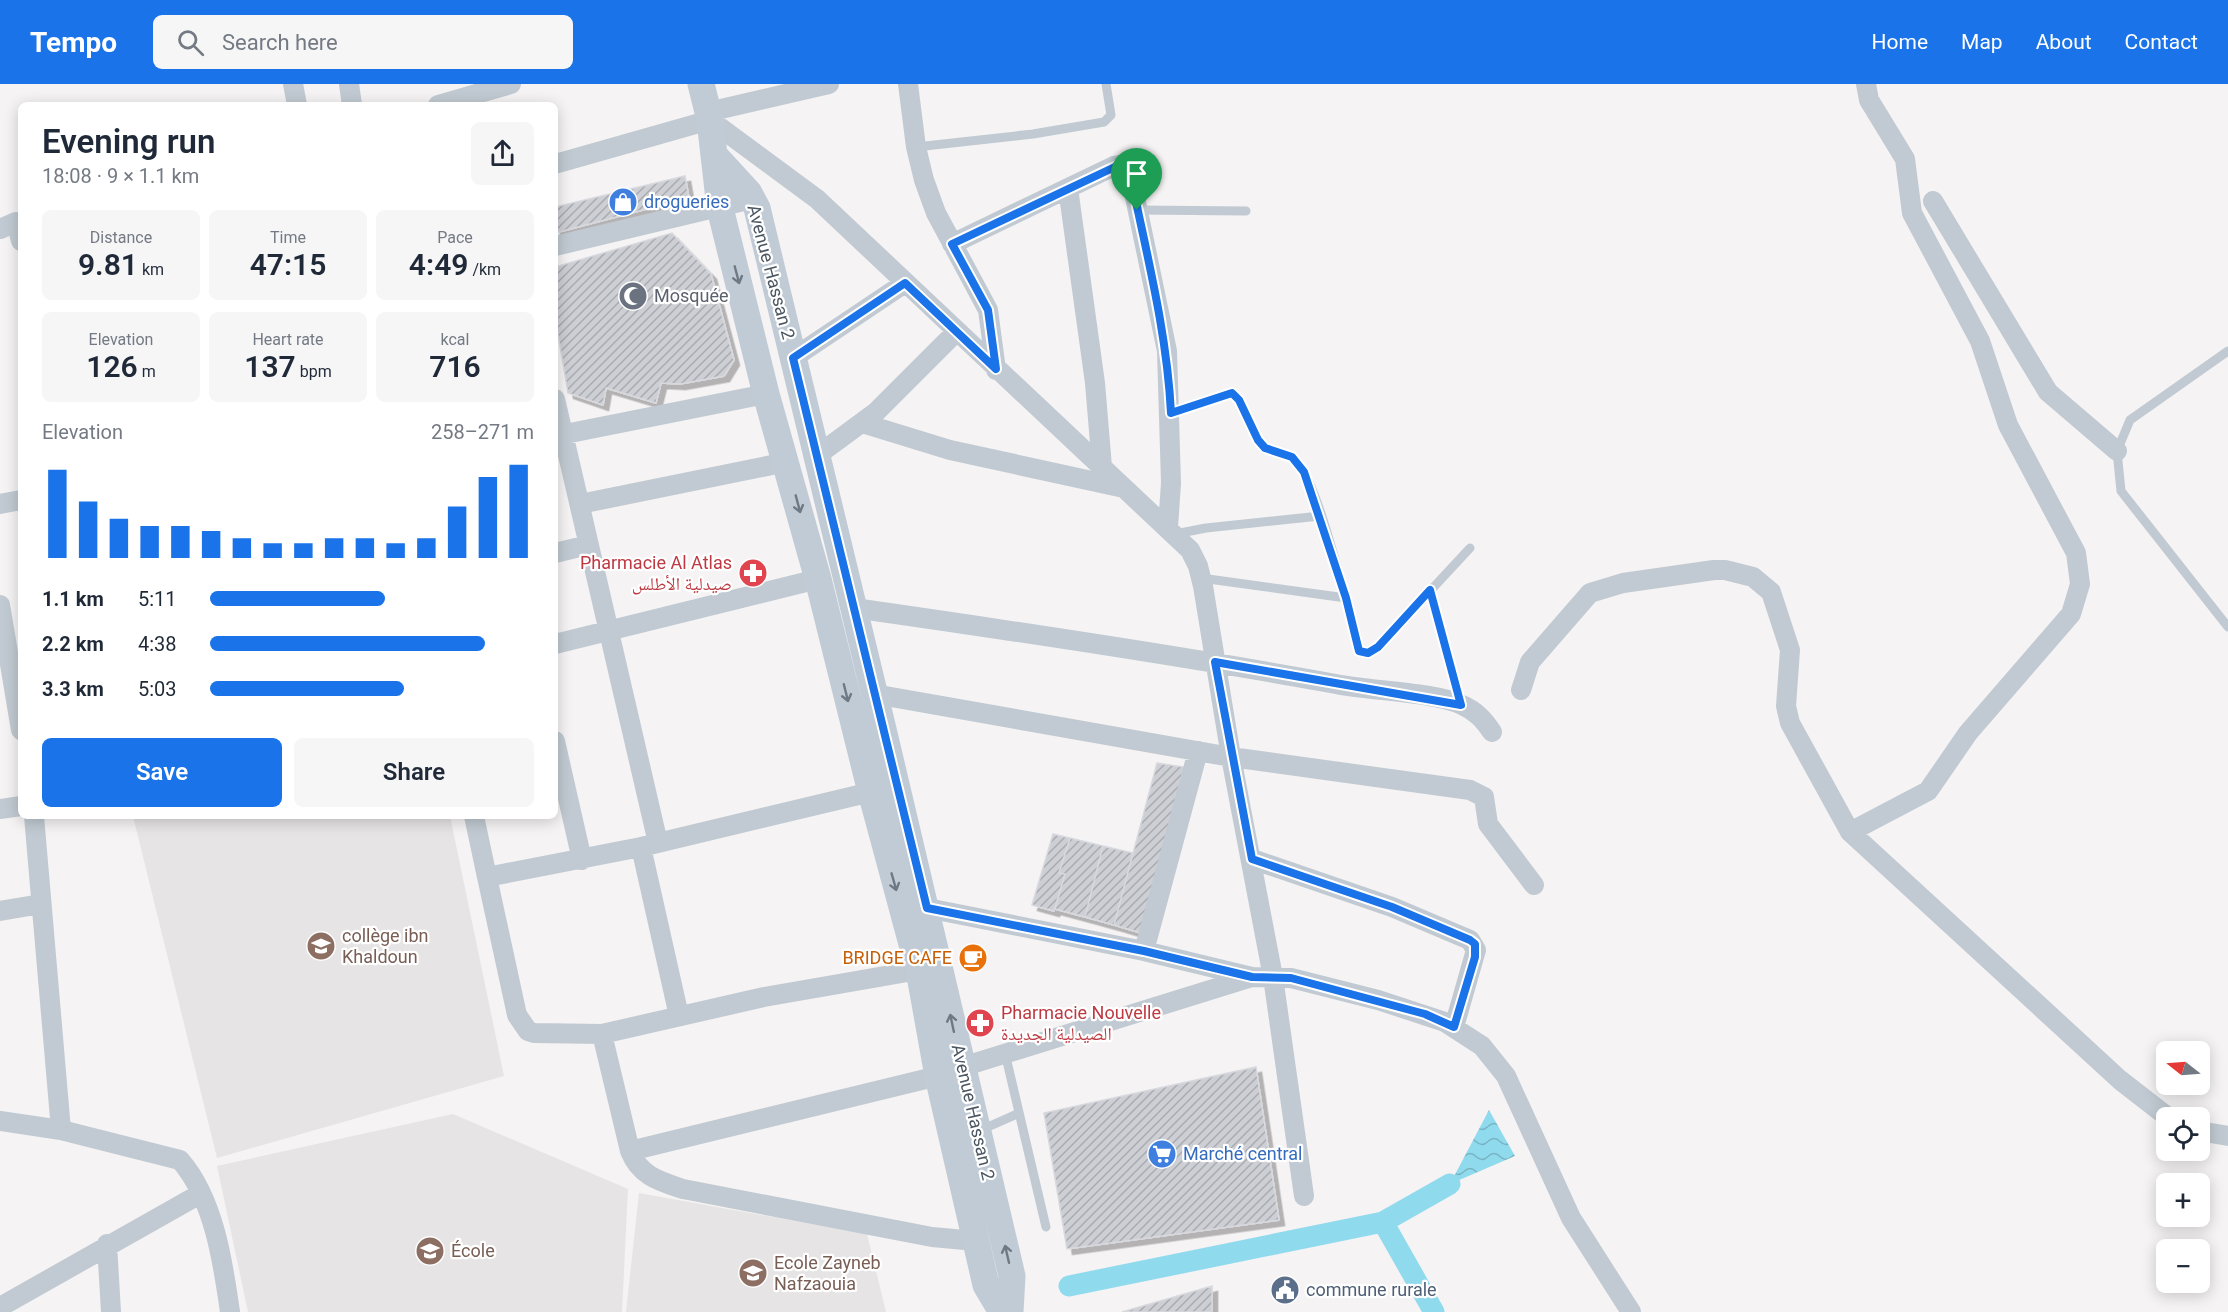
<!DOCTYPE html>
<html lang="en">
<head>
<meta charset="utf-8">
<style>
  body { margin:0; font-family:Roboto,"Noto Naskh Arabic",sans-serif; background:#f6f6f7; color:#1f2937; height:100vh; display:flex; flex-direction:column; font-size:22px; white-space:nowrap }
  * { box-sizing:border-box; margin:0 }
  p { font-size:20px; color:#747a83 }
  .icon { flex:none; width:33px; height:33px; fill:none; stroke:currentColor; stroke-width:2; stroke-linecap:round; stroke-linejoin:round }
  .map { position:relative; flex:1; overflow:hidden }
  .sheet { position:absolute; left:18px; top:18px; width:540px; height:717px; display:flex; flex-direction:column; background:#fff; border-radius:9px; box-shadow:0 3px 15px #0003 }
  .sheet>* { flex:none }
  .needle { width:39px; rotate:287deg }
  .controls { position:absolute; left:2156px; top:957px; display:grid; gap:12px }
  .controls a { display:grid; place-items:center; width:54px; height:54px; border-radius:9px; background:#fff; box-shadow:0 3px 15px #0003; font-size:30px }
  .pin { position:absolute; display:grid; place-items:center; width:51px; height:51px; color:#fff; margin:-62px -26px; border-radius:50% 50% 50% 0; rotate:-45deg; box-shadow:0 0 6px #0007 }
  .pin .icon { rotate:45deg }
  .round { display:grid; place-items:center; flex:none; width:63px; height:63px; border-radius:9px; background:#f6f6f7 }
  .summary { display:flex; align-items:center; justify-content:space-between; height:102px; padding:0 24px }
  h1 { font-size:33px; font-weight:600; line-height:45px }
  .figures { display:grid; grid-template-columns:repeat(3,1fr); gap:9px; height:102px; padding:6px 24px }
  .figures div { display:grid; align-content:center; border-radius:9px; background:#f6f6f7; text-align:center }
  .figures b { font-size:30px; font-weight:600 }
  .figures small { font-size:16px; font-weight:400 }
  .figures p { font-size:16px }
  .chart { height:168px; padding:12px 24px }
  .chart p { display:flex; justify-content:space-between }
  .chart svg { width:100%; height:108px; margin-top:6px; stroke:#1a73e8; stroke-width:6 }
  .primary-button { display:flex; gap:12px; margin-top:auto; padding:12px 24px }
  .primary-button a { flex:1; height:69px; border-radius:9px; background:#1a73e8; color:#fff; font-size:24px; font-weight:600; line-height:69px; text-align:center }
  .primary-button a+a { background:#f6f6f7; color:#1f2937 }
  ul { padding:0 24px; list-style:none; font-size:20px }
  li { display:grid; grid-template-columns:96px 72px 1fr; align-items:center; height:45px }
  li i { height:15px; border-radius:8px; background:#1a73e8 }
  header { display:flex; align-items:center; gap:36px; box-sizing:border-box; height:84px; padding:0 30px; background:#1a73e8; color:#fff }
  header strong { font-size:28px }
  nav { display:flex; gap:33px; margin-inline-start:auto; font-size:21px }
  .search { width:420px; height:54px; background:#f6f6f7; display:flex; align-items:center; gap:15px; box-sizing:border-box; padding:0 21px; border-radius:9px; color:#747a83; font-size:22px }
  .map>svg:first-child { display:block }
</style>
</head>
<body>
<header>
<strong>Tempo</strong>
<div class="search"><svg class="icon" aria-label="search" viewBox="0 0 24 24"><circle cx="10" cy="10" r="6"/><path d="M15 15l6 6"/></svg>Search here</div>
<nav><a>Home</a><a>Map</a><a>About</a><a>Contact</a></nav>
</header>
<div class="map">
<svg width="2228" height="1228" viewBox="0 0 2228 1228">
  <defs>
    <pattern id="water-waves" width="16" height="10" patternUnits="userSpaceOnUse" patternTransform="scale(1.5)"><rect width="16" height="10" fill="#90daee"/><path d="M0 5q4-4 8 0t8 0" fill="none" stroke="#78b4c4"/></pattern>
    <pattern id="building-hatch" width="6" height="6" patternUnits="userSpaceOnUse" patternTransform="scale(1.5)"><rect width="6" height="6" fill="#cdcfd5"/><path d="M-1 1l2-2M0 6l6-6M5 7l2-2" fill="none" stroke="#a8abb0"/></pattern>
    <filter id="shadow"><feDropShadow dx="5.5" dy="5.5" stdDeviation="0" flood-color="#0004"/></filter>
  </defs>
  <rect width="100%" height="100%" fill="#f5f3f3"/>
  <path fill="#e6e4e5" d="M133 732H450L504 992 217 1074Z
    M453 1030 628 1105 622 1228H248L217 1082Z
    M639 1109 867 1150 886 1228H626Z"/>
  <path fill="url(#water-waves)" d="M1489 1026 1515 1072 1450 1100Z"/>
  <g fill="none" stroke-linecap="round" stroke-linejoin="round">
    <path stroke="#90daee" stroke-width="21" d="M1383 1138 1434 1228
      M1069 1202 1383 1138 1450 1100"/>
  </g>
  <path fill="url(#building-hatch)" stroke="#d7d9de" stroke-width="1.5" filter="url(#shadow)" d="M685 92 689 114 555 149V123Z
    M672 149 711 190 734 276 724 292 680 300 661 299 656 319 606 304 603 321 568 309 555 233V183Z
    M1157 679 1184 683 1141 849 1114 841Z
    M1053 750 1070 754 1059 789 1065 790 1054 827 1032 821Z
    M1070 754 1103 762 1085 833 1055 825 1065 790 1059 789Z
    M1103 762 1133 769 1114 841 1085 833Z
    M1256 983 1279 1136 1067 1165 1044 1029Z
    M1212 1202V1228H1122Z"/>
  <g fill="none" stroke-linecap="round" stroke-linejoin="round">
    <path stroke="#c1cad2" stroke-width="9" d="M916 63 1033 50 1104 38 1111 31 1106 0
      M1138 126 1246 127
      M2228 267 2130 336 2117 367 2121 407 2228 543
      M1171 329 1232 309C1246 320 1249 342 1259 357 1269 371 1287 366 1298 379 1318 405 1335 479 1346 513 1349 525 1355 564 1363 569L1378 563 1470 464
      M1175 450 1206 444 1320 432
      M1201 494 1346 514
      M1430 506 1461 619
      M1005 969 1046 1143
      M981 1046 1019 1029"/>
    <path stroke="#c1cad2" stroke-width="20" d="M293 0 297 21
      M349 0 352 21
      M908 0 916 63 924 96 936 129 988 226 996 286
      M438 21 511 0
      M708 28 829 0
      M555 80 710 36 817 115 1190 466 1198 482 1203 502 1231 673 1273 893 1304 1112
      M1068 104 1095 299 1102 383
      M1933 117 2048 308 2117 367
      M0 145 16 138 21 157
      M952 160 1114 82 1121 81 1131 94 1167 267 1171 399 1168 443
      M555 162 752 115
      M793 274 905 199
      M555 315 658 759
      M862 339 950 366 1124 404
      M555 352 766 310
      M815 373 876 328 956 248
      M0 420 21 416
      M580 420 787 378
      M555 469 588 461
      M0 521 21 646
      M854 524C1015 547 1177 571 1336 600 1370 607 1435 608 1462 621 1476 627 1484 636 1492 648
      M555 560 818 495
      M1521 606 1530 578 1590 509 1623 499 1714 486H1725L1753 493 1771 508 1790 566 1786 622 1790 639 1850 748 2120 996 2169 1034
      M874 610 1231 673 1470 706 1484 713 1488 740 1534 801
      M555 657 582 776
      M0 725 21 722
      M34 732 61 1046
      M474 732 487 793
      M1850 748 1928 707 1968 649 2071 530 2080 500 2076 469 2008 341 1980 257 1912 129 1905 75 1869 16 1866 0
      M641 763 679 932
      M1252 775 1392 823 1470 856 1476 866 1454 943
      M927 824 1144 867 1252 893 1291 894 1378 916 1445 938 1482 962 1506 992 1571 1134 1631 1228
      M0 827 41 820
      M1144 867 1198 667
      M919 886 764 913 602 950 630 1067C640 1092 659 1097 683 1105L932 1153 976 1157
      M602 950 534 949 528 947 517 931 487 793 641 763 871 708
      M962 983 1252 893
      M0 1037 61 1046 180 1076C214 1115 223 1178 230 1228
      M2199 1047 2228 1052
      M630 1067 938 992
      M107 1160 111 1228
      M0 1223 200 1110"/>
    <path stroke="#c1cbd6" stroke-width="27" d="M701 0 710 36 720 124 766 310 818 495 871 708 919 886 938 992 986 1201 1002 1228
      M715 72 749 109 757 124C843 480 930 835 1012 1192L1010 1228"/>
  </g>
  <defs><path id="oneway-shaft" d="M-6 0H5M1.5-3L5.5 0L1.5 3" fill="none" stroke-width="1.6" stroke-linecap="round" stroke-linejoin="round" transform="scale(1.5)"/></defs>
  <g stroke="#6e7984">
    <use href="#oneway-shaft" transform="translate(737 191) rotate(75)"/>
    <use href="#oneway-shaft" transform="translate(798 420) rotate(75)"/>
    <use href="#oneway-shaft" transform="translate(846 609) rotate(76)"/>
    <use href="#oneway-shaft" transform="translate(894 798) rotate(74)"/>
    <use href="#oneway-shaft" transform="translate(952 939) rotate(-102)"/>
    <use href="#oneway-shaft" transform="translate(1007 1170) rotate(-103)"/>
  </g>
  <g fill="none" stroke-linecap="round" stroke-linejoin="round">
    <g stroke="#fff" stroke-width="12">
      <path id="route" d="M1119 81 1126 84 1131 94C1147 172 1167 249 1171 329L1232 309 1239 316 1258 356 1265 364 1292 373 1304 388 1346 514 1359 567 1368 569 1378 563 1430 506 1461 621 1215 578 1252 775 1392 823 1470 856 1475 860V873L1454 943 1425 930 1291 894 1252 893 1144 867 927 824 793 274 905 199 996 285 988 226 952 160Z"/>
    </g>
    <use href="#route" stroke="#1a73e8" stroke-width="8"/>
  </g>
  <defs>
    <g id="shop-disc" transform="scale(1.5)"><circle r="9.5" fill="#3f7fe0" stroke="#fff"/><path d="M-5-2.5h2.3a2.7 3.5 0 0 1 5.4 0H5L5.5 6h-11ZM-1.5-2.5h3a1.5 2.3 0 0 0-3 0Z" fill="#fff"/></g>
    <g id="mosque-disc" transform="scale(1.5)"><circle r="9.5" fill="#6b7280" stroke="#fff"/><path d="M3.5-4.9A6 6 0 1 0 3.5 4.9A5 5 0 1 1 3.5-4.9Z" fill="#fff"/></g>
    <g id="pharmacy-disc" transform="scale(1.5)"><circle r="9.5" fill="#e0444e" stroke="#fff"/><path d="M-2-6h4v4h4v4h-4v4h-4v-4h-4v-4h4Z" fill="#fff"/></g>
    <g id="university-disc" transform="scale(1.5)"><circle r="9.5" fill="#8d6e63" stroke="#fff"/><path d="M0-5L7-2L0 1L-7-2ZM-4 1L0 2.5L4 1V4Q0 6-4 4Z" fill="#fff"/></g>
    <g id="cafe-disc" transform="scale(1.5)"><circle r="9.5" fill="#e8710a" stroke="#fff"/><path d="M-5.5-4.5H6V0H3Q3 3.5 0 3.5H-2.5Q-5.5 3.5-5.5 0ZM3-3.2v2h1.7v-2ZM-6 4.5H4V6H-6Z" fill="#fff"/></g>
    <g id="supermarket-disc" transform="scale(1.5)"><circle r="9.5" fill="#3f7fe0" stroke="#fff"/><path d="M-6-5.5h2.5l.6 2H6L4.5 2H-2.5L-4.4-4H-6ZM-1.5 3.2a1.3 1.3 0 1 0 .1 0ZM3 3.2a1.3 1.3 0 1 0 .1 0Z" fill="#fff"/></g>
    <g id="school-disc" transform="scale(1.5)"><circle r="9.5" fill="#8d6e63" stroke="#fff"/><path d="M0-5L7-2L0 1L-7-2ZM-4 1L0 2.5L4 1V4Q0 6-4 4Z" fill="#fff"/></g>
    <g id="civic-disc" transform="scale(1.5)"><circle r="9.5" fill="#5c6f8a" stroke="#fff"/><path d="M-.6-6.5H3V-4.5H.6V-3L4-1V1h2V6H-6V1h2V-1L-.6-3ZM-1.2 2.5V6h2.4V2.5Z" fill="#fff"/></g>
  </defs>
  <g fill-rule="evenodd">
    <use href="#shop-disc" x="623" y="118"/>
    <use href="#mosque-disc" x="633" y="212"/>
    <use href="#pharmacy-disc" x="753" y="489"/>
    <use href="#university-disc" x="321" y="862"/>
    <use href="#cafe-disc" x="973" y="874"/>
    <use href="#pharmacy-disc" x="980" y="939"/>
    <use href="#supermarket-disc" x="1162" y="1070"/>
    <use href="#school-disc" x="430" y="1167"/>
    <use href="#school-disc" x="753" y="1189"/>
    <use href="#civic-disc" x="1285" y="1206"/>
  </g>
  <g text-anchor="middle" stroke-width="4.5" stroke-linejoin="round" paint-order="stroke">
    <g font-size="18" fill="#366cbe" stroke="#fff" text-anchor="start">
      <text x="644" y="124">drogueries</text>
      <text x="1183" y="1076">Marché central</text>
    </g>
    <g font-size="18" fill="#4a5661" stroke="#fff">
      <text transform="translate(771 188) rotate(75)" y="6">Avenue Hassan 2</text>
      <text transform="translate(973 1028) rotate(77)" y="6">Avenue Hassan 2</text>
    </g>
    <g font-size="18" fill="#5b616d" stroke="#fff" text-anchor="start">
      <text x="654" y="218">Mosquée</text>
    </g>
    <g font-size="18" fill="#be3a42" stroke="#fff" text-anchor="end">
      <text x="732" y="485">Pharmacie Al Atlas<tspan x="732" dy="21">صيدلية الأطلس</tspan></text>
      <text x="1001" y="935" text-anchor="start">Pharmacie Nouvelle<tspan x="1001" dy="21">الصيدلية الجديدة</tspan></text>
    </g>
    <g font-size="18" fill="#785e54" stroke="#fff" text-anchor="start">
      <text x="342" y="858">collège ibn<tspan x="342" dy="21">Khaldoun</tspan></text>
      <text x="451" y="1173">École</text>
      <text x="774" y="1185">Ecole Zayneb<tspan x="774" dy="21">Nafzaouia</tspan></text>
    </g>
    <g font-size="18" fill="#c56008" stroke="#fff" text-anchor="end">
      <text x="952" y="880">BRIDGE CAFE</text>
    </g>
    <g font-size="18" fill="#4e5e75" stroke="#fff" text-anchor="start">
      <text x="1306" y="1212">commune rurale</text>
    </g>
  </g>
</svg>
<div class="controls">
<a><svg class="needle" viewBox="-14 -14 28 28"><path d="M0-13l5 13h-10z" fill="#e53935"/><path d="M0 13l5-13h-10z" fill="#747a83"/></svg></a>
<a><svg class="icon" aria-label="locate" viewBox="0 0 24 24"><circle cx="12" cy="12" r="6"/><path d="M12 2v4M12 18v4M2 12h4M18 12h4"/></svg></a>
<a>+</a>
<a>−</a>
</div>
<div class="pin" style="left:1137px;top:126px;background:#1e9e55"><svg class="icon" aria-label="arrive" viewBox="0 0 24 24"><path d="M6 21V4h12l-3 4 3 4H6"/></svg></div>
<section class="sheet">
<div class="summary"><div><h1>Evening run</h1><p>18:08 · 9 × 1.1 km</p></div><a class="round"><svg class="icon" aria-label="share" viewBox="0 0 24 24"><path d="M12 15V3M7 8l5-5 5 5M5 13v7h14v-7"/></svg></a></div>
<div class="figures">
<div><p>Distance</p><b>9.81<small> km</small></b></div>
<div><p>Time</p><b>47:15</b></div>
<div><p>Pace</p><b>4:49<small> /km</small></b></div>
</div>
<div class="figures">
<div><p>Elevation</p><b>126<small> m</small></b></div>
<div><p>Heart rate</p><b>137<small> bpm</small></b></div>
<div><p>kcal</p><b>716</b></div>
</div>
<div class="chart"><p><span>Elevation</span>258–271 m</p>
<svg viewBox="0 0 160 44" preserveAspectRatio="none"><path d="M5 44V8M15 44V21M25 44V28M35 44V31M45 44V31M55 44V33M65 44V36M75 44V38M85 44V38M95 44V36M105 44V36M115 44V38M125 44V36M135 44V23M145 44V11M155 44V6"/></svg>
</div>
<ul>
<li><b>1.1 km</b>5:11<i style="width:54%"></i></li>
<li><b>2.2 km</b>4:38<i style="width:85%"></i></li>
<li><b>3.3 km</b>5:03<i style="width:60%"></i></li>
</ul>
<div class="primary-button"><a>Save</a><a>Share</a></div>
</section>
</div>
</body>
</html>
